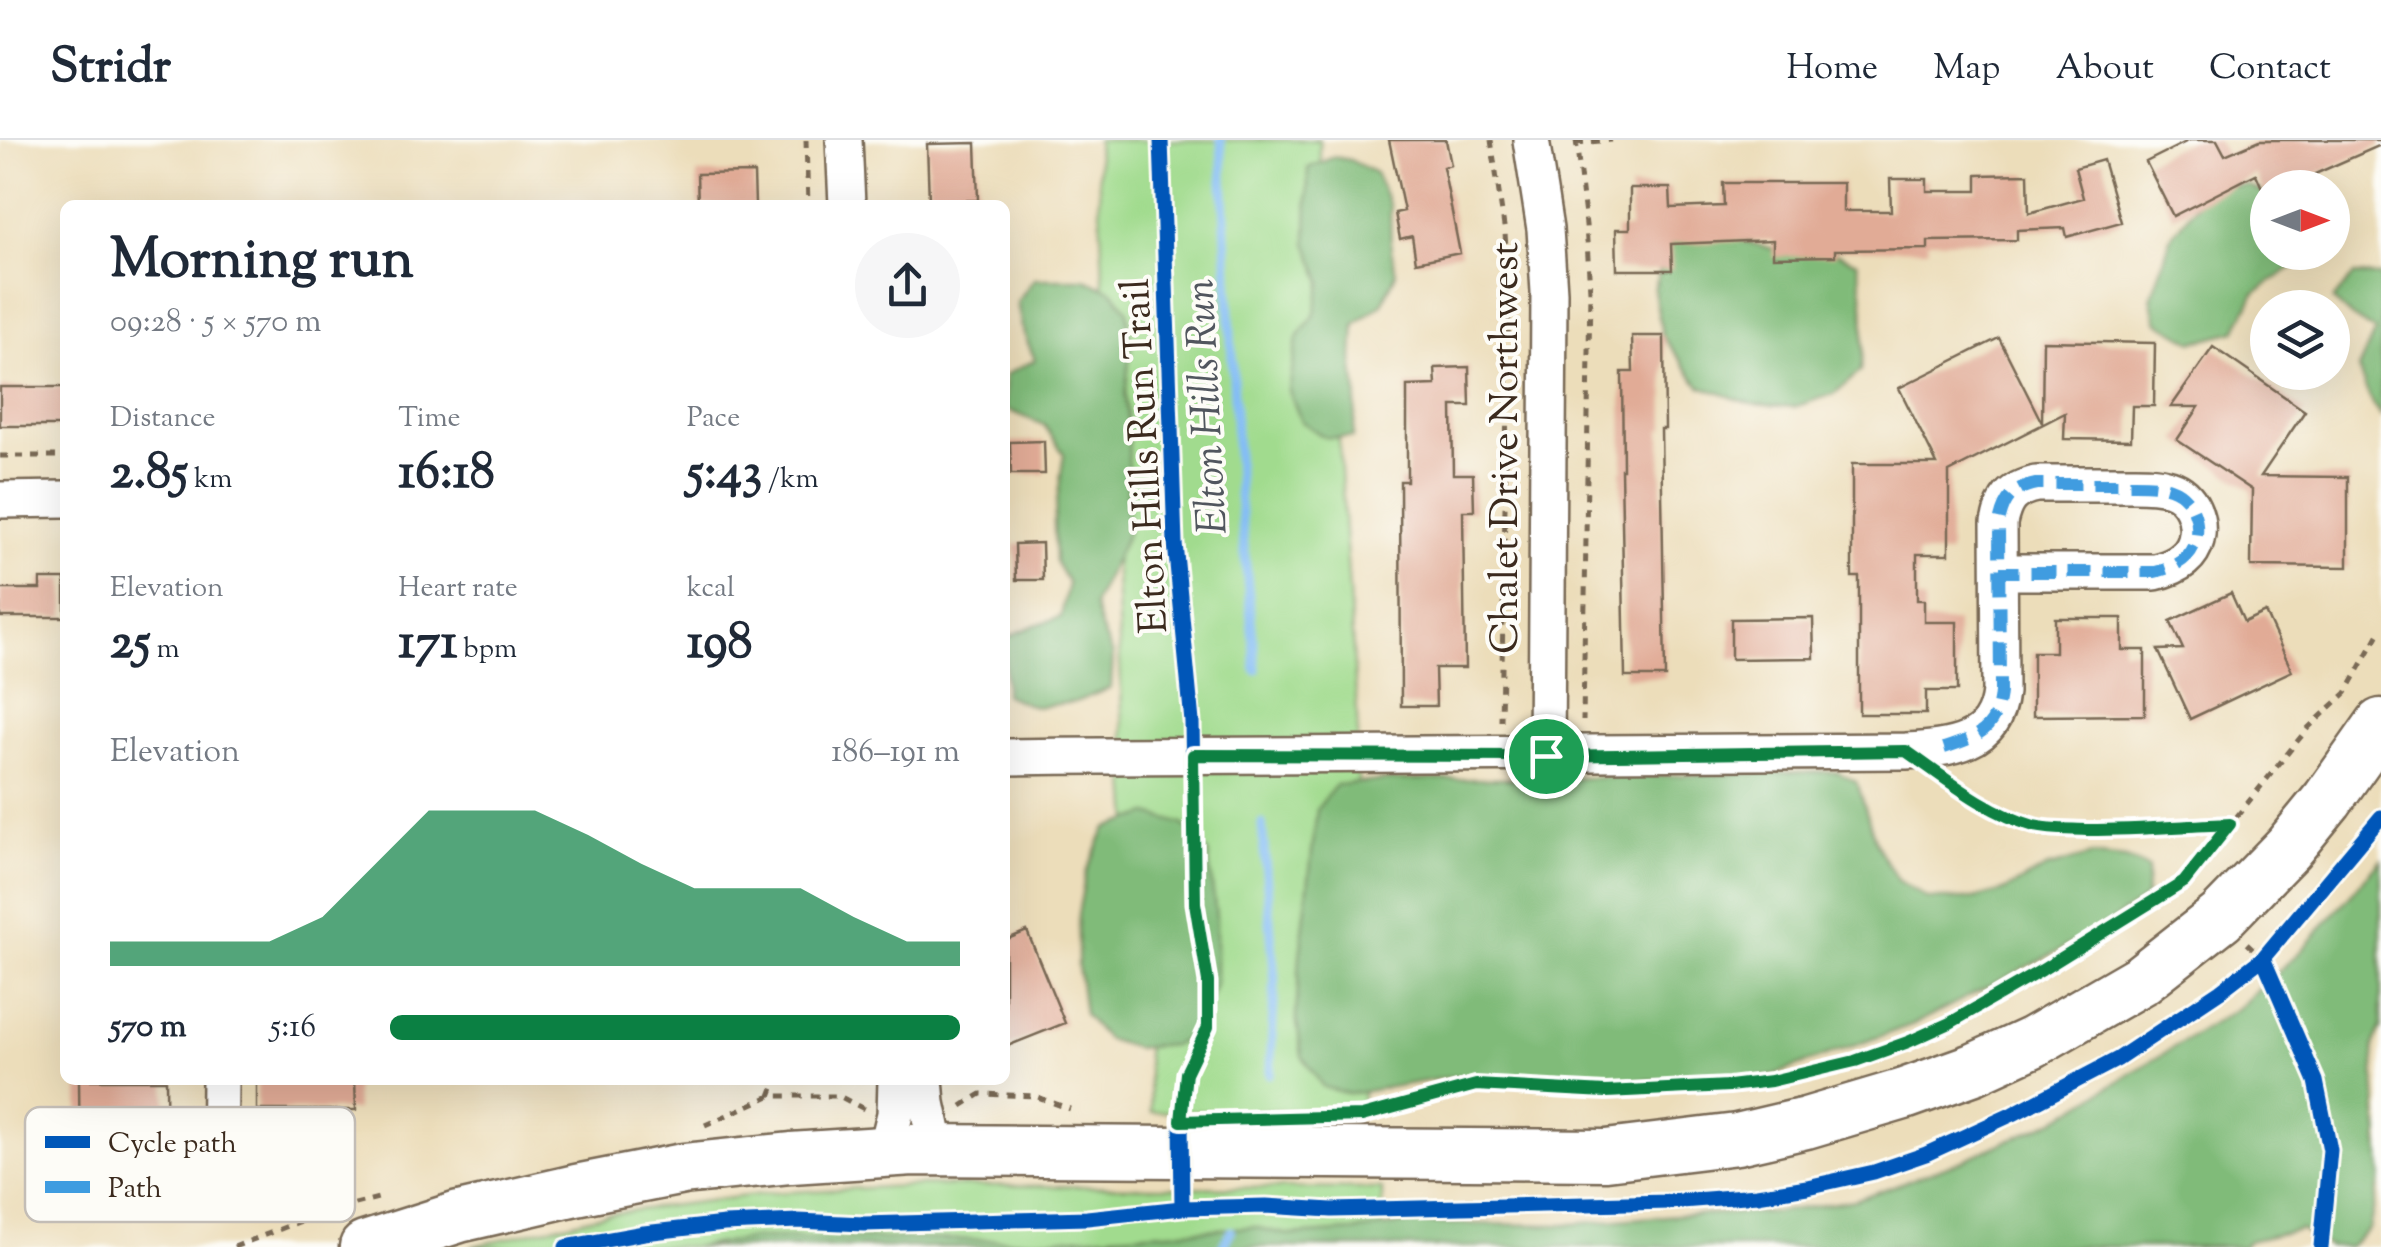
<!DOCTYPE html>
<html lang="en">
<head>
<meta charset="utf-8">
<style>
  body { margin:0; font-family:"Sorts Mill Goudy",serif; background:#f6f6f7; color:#1f2937; height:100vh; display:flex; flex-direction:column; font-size:38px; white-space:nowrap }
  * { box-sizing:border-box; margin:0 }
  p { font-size:32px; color:#747a83 }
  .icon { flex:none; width:55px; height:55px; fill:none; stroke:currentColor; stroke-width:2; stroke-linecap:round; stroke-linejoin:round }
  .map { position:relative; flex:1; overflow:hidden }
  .details { position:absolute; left:60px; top:60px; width:950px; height:885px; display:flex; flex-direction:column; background:#fff; border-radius:15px; box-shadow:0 10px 40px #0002 }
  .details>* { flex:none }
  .needle { width:65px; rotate:90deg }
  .controls { position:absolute; left:2250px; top:30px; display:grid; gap:20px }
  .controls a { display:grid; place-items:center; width:100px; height:100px; border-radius:50%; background:#fff; box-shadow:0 10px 40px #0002; font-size:50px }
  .pin { position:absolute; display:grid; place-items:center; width:85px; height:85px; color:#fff; margin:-42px; border:5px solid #fff; border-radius:50%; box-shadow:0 2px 10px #0007 }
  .round { display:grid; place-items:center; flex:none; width:105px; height:105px; border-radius:52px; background:#f6f6f7 }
  .overview { display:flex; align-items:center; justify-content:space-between; height:170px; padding:0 50px }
  h1 { font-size:55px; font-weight:800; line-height:75px }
  .metrics { display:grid; grid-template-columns:repeat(3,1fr); gap:15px; height:170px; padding:10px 50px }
  .metrics div { display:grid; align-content:center }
  .metrics b { font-size:50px; font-weight:800 }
  .metrics small { font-size:28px; font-weight:400 }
  .metrics p { font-size:28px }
  .chart { height:280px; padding:20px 50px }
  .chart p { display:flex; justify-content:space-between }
  .chart svg { width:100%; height:180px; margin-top:10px; fill:#0b8043; opacity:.7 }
  ul { padding:0 50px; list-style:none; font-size:32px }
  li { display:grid; grid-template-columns:160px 120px 1fr; align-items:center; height:75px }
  li i { height:25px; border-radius:12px; background:#0b8043 }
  header { display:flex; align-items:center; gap:60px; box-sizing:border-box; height:140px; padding:0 50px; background:#fff; border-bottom:2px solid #e0e1e3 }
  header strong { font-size:48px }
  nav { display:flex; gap:55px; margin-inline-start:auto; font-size:35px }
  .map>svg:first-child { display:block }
</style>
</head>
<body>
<header>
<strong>Stridr</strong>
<nav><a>Home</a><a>Map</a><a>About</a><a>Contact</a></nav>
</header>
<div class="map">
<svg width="2381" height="1107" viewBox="0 0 2381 1107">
  <rect width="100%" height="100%" fill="#fdfcf7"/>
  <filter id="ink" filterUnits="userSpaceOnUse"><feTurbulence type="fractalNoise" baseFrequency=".01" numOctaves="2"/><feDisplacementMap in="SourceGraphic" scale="20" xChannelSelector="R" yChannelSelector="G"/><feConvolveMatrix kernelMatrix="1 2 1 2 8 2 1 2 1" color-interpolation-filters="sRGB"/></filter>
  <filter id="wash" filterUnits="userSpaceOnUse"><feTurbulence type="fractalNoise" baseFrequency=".0048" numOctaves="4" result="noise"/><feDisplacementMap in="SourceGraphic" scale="40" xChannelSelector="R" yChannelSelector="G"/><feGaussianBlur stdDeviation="2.25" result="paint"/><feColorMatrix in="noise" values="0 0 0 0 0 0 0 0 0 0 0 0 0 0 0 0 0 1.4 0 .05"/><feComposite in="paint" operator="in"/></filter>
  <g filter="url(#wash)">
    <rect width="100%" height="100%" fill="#ecddba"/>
    <path fill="#a1db8e" stroke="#6e8256" stroke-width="2.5" d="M1097 0H1319L1357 571 1363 970 1151 972 1122 571Z
      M922 1045 1382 1049V1107H470L606 1074 770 1053Z"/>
    <path fill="#80bb79" stroke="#5e724c" stroke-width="2.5" d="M1334 17 1350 20 1375 33 1390 66 1391 109 1396 133 1382 164 1355 184 1353 218 1357 254 1353 298 1324 297 1301 281 1289 251 1297 199 1314 176 1322 141 1307 103 1308 28Z
      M2247 45 2267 55 2268 112 2319 113 2318 118 2291 128 2255 153 2236 191 2193 202 2157 181 2151 158 2172 95 2211 47Z
      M1688 87 1793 114 1828 110 1857 122C1866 158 1865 194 1861 231L1834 254 1794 267 1751 264 1700 246 1662 195 1654 150 1666 110Z
      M2354 135 2381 136V276L2372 264 2358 229 2375 191 2352 177 2333 160Z
      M1034 139H1085L1113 151 1127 170 1131 207 1125 256 1129 295 1127 394 1094 464 1101 488 1113 515 1111 548 1075 562 1034 567 1005 555V498L1035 485 1061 477 1068 443 1055 421 1054 381 1064 314 1044 285 1005 269V235L1035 220 1022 189 1017 162Z
      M1798 632H1838L1857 642 1876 703 1897 740 1928 759H1974L2004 751 2046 728 2092 715 2126 719 2148 728 2146 757 2113 780 2058 811 1914 884 1768 937 1629 941 1457 936 1349 954 1323 947 1302 916 1296 876 1300 816 1317 669 1336 645 1388 640 1583 638Z
      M1149 674 1183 684 1208 713 1216 776V841L1200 893 1173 905 1135 908 1106 899 1084 874 1078 826V774L1086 732 1106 688Z
      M2381 720V886L2373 907 2381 1035 2369 1089 2349 1107H2329L2301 1089 2249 1101 2242 1107H694L757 1098 1026 1100 1254 1087 1290 1095 1353 1091 1413 1083 1560 1085 1676 1075 1777 1072 1855 1060 1964 1020 2055 980 2238 868 2301 811Z"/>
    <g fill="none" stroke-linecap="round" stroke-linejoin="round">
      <path stroke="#84bdf5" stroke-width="9" d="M1221 0 1239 354 1256 530
        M1262 684 1275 841 1270 934
        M1222 1107 1231 1091"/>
    </g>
    <g id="blocks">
      <path fill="#e1ab96" d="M1389 0H1446L1451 25 1443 27 1460 113 1416 122 1412 96 1400 99 1395 73 1404 71Z
        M2190 0H2217L2225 15 2260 0H2381V5L2315 34 2318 41 2304 48H2268V54L2265 55 2256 34 2173 76 2146 22Z
        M976 3 978 60 929 61 927 4Z
        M2103 20 2121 82 2067 97 2065 88 2017 90V100L1928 101V109L1835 110V116L1773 117V100L1671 104 1672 130H1617L1616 89H1630V48H1670L1671 68 1724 66 1723 43H1843V71H1891L1890 39H1927V51H1977V35L2028 34 2029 73 2083 58 2075 28Z
        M754 33 755 65H698L697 34Z
        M1632 196H1664L1665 289H1661L1665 537H1625L1621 329H1623L1622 232H1633Z
        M1999 198 2042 283 2043 201 2155 203 2154 266H2132L2131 300 2064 299 2065 273 1949 332V414H1917V460H1924V482H1957V551H1926V574H1859V437H1852V324H1937L1899 248Z
        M2213 207 2305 271 2261 336 2348 337V427L2251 426 2252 350 2177 300 2199 267H2171Z
        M1469 227 1470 266H1452L1453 334H1473L1474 371H1463L1465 528H1435L1436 566H1401L1400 341H1407V246L1436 245 1435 228Z
        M0 247H65V286H0Z
        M1044 301 1045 334H1011L1010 302Z
        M1042 403 1043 440H1016L1015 404Z
        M40 439H65V477H0V449H40Z
        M2231 453 2244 482 2265 472 2292 531 2190 579 2158 510 2183 509 2170 481Z
        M1813 478 1814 518 1731 519V479Z
        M2055 478H2122V510H2145V575L2033 576V512H2055Z
        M1027 791 1065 883 1005 907V800Z
        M79 940H166L167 1031 80 1032Z
        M257 940H355L356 970H257Z"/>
    </g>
  </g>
  <g filter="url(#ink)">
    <use href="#blocks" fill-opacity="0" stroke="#796955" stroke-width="2.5"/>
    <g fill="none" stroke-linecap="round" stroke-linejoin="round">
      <g stroke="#796955" stroke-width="40">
        <path id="street" d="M844 0 847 65
          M1531 0 1545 89 1549 152 1546 616
          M0 360 65 359
          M1005 617C1305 613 1605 615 1906 611 1950 608 1995 605 2000 552L1999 383C2004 360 2011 349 2036 344 2065 344 2094 344 2123 344 2139 344 2155 343 2170 348 2191 355 2201 379 2196 400 2191 420 2173 428 2155 432H2000
          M925 940 927 963 937 1010
          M886 1011 895 974 896 940
          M219 1026 220 940"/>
      </g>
      <g stroke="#796955" stroke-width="55">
        <path id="secondary" d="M365 1107 459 1077 576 1050 683 1029 791 1018 913 1010 1606 1015 1737 999 1806 983 1904 954 1974 929 2033 902 2142 839 2221 777 2288 708 2328 659 2381 584"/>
      </g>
      <path stroke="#796955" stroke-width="5" stroke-dasharray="8 8" stroke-linecap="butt" d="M806 0 808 65
        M1491 0 1505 93 1509 153 1501 581
        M1576 0 1586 85 1590 151 1583 581
        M1576 3 1612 0
        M0 316H65
        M1945 638 2004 674 2035 686 2062 689 2115 690 2230 684
        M2247 803 2263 818
        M770 956 776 940
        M962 966 981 954 1035 956 1070 969
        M1377 972 1476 945 1606 952 1729 946 1771 941 1855 921 1908 903 1950 883 2042 830 2184 742 2308 588 2346 553 2381 490
        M705 985 770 956H839L864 969
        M234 1107 324 1072 382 1057"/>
      <use href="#street" stroke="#fff" stroke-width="35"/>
      <use href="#secondary" stroke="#fff" stroke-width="50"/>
      <path stroke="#3f9ce0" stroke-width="12" stroke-dasharray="25 12" stroke-linecap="butt" d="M1944 608C1978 597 1997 590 2000 552L1999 383C2004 360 2011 349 2036 344 2065 344 2094 344 2123 344 2139 344 2155 343 2170 348 2191 355 2201 379 2196 400 2191 420 2173 428 2155 432H2000"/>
      <g stroke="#fdfcf7" stroke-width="21">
        <path id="cycleway" d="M1161 0 1175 403 1192 582 1195 763 1208 842V887L1186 933 1181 981 1182 1068
          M2263 818 2316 941 2330 1010 2321 1107
          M1181 981 1361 976
          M566 1107 644 1093 724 1084 798 1081 864 1084 1087 1078 1182 1068 1266 1066 1332 1070 1669 1062 1757 1055 1807 1047 1874 1032 1926 1014 2013 974 2118 919 2220 851 2263 818 2381 677"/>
      </g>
      <use href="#cycleway" stroke="#0057b8" stroke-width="15"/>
    </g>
  </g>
  <g fill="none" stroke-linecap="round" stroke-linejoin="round" filter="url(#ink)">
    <g stroke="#fff" stroke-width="20">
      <path id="route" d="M1906 611C1945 638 1987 673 2034 686 2052 690 2071 689 2089 690 2136 690 2183 686 2230 684L2184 742 2042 830 1950 883 1908 902 1855 921 1771 941 1729 946 1606 952 1476 945 1362 976 1181 981 1186 933 1208 887V842L1195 763 1193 615 1546 616Z"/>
    </g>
    <use href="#route" stroke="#0b8043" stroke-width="12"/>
  </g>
  <g text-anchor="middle" stroke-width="8" stroke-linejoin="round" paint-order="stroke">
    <g font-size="40" fill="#3b2a1e" stroke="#fdfcf7">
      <text transform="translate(1503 308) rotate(-90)" y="14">Chalet Drive Northwest</text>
      <text transform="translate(1143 316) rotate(-93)" y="14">Elton Hills Run Trail</text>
    </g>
    <g font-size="42" font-style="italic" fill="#51565e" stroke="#fdfcf7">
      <text transform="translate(1204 267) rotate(-93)" y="15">Elton Hills Run</text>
    </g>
  </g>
  <rect x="25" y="967" width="330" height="115" rx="15" fill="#fdfcf7" stroke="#c3bdb6" stroke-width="2.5"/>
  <rect x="45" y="996" width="45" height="12" fill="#0057b8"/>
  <rect x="45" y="1041" width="45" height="12" fill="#3f9ce0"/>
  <g font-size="28" fill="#3b2a1e">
    <text x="108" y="1012">Cycle path</text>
    <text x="108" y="1057">Path</text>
  </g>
</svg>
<div class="controls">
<a><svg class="needle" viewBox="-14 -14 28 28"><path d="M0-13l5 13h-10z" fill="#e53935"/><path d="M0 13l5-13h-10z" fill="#747a83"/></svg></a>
<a><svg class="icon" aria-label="layers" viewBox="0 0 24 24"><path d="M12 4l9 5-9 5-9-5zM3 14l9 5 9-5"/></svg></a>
</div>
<div class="pin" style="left:1546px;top:616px;background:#1e9e55"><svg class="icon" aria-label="arrive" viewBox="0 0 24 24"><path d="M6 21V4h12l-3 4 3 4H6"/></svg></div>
<section class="details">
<div class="overview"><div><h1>Morning run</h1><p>09:28 · 5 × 570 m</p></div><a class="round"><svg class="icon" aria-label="share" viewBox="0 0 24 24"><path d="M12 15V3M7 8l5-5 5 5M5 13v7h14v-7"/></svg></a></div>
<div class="metrics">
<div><p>Distance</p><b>2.85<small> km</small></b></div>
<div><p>Time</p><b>16:18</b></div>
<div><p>Pace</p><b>5:43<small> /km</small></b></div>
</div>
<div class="metrics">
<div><p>Elevation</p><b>25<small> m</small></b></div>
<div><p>Heart rate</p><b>171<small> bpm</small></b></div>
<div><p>kcal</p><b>198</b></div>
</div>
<div class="chart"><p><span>Elevation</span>186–191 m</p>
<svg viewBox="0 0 160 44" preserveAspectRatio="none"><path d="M0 44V38L10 38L20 38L30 38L40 32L50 19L60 6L70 6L80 6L90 12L100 19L110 25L120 25L130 25L140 32L150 38L160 38V44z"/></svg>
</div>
<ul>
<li><b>570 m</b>5:16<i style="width:100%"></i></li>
</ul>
</section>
</div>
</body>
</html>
